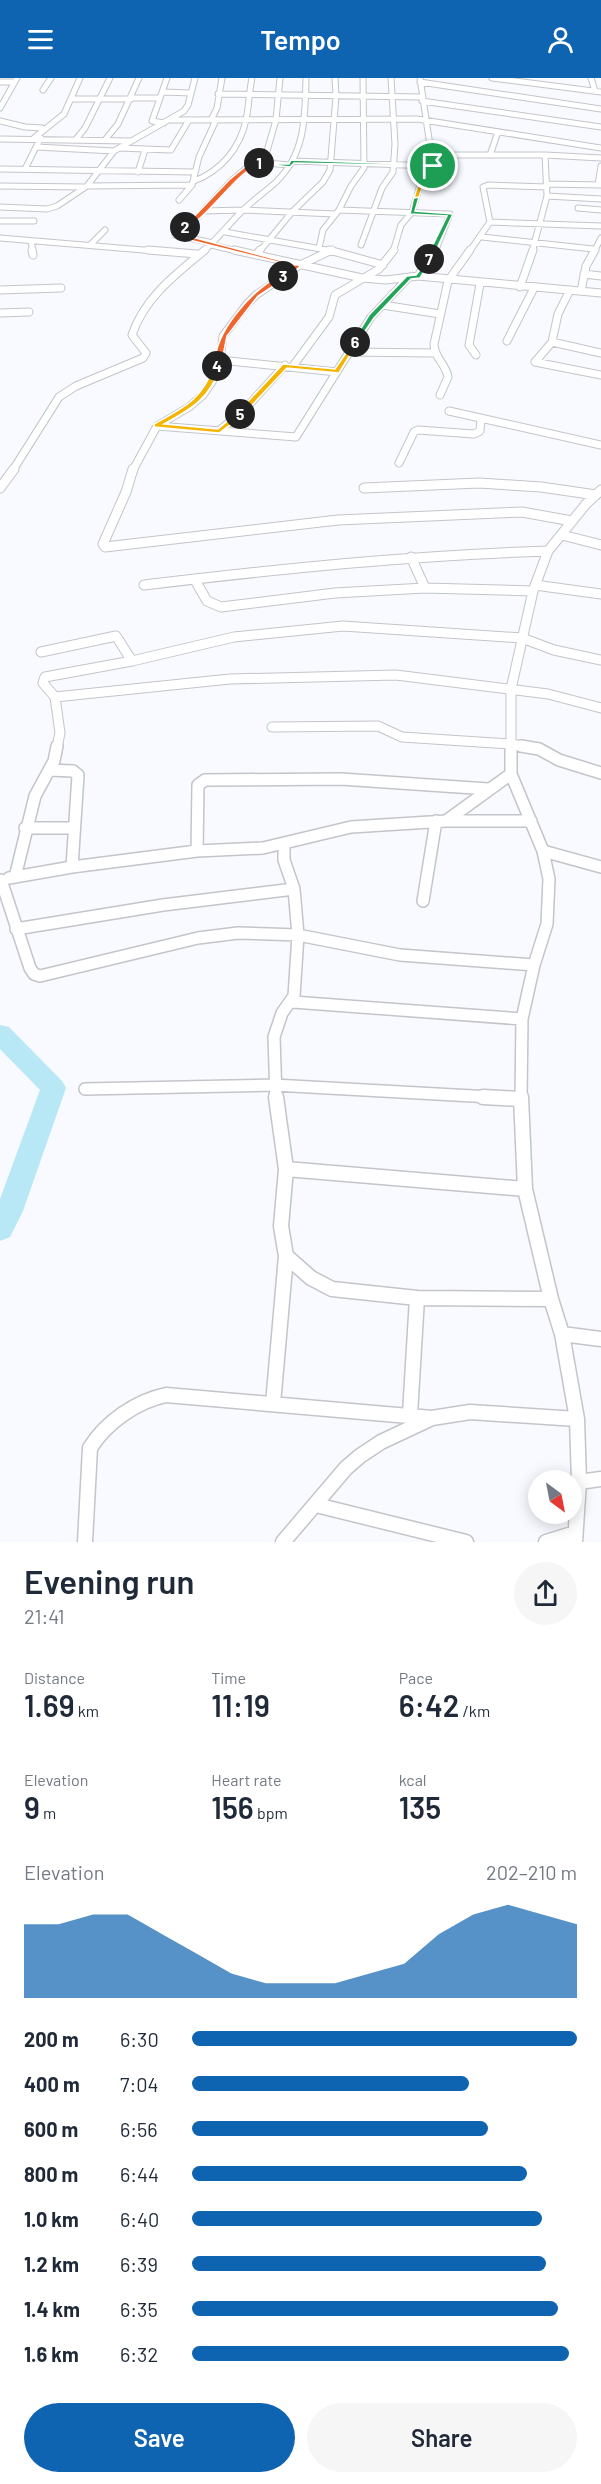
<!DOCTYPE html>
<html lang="en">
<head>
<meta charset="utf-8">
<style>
  body { margin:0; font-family:Barlow,sans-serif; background:#f6f6f7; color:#1f2937; height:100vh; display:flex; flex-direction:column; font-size:22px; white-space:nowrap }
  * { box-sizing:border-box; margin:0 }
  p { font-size:20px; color:#747a83 }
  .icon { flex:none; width:33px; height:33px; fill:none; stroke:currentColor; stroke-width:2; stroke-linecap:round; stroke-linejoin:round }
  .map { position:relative; height:1464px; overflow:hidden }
  .side { display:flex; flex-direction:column; background:#fff; flex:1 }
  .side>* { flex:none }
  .needle { width:39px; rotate:148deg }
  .fabs { position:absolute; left:528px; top:1392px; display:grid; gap:12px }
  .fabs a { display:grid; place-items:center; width:54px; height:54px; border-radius:50%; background:#fff; box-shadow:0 3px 15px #0003; font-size:30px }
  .pin { position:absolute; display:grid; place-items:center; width:51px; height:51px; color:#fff; margin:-26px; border:3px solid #fff; border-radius:50%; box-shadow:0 2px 6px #0007 }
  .km { position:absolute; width:30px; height:30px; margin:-15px; border-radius:50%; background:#222; color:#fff; font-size:16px; line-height:30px; text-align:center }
  .round { display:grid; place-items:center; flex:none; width:63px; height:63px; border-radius:32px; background:#f6f6f7 }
  .overview { display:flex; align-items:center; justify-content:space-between; height:102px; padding:0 24px }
  h1 { font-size:33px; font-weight:600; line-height:45px }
  .stats { display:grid; grid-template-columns:repeat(3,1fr); gap:9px; height:102px; padding:6px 24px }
  .stats div { display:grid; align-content:center }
  .stats b { font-size:30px; font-weight:600 }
  .stats small { font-size:16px; font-weight:400 }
  .stats p { font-size:16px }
  .chart { height:168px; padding:12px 24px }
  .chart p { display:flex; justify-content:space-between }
  .chart svg { width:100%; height:108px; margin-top:6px; fill:#0f64b2; opacity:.7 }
  .cta { display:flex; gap:12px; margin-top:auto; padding:12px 24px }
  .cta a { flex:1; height:69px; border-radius:36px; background:#0f64b2; color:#fff; font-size:24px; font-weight:600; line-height:69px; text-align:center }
  .cta a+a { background:#f6f6f7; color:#1f2937 }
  ul { padding:0 24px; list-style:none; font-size:20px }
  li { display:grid; grid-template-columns:96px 72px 1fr; align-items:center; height:45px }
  li i { height:15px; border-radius:8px; background:#0f64b2 }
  header { display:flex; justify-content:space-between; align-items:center; height:78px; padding:0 24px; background:#0f64b2; color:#fff; font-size:27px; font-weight:600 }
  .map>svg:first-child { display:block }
</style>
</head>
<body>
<header><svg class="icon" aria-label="menu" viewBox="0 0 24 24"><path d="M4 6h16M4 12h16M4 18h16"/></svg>Tempo<svg class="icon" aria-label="person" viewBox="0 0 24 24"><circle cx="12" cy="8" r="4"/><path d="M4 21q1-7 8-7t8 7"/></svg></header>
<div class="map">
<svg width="601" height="1464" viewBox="0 0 601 1464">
  <rect width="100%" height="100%" fill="#f8faff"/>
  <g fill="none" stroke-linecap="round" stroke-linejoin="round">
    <path fill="#b8e8f6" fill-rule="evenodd" d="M0 947 9 949 62 1003 66 1010 23 1133 10 1159 0 1163V1121L40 1012 0 971Z"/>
    <g stroke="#c3c5ca" stroke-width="7">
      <path id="street-far4" d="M492 0 601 14
        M591 0 595 13
        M0 4H14
        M420 4 601 31
        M43 12 51 0
        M163 14 191 15
        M218 16 421 19
        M131 20H160
        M71 21H131
        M422 23 601 49
        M0 30 17 0
        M171 42 417 41 601 70
        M211 42 217 30 222 0
        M0 43 25 49 42 50
        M164 45 152 43 167 0
        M34 60 64 36 80 0
        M41 60 36 69 114 73
        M0 61 130 63
        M76 61 85 50 110 0
        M105 62 118 46 139 0
        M119 70 171 72 189 42
        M433 77H545L601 80
        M490 77 498 54
        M293 83 433 88
        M253 84 290 87
        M0 91 195 94
        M25 91 36 69
        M138 94 145 72
        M194 103C221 93 240 70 246 42 249 28 249 14 252 0
        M546 106 601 107
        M598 107 601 88
        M0 108 85 109
        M87 108 192 107 199 79 216 42
        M547 118 601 121
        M179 122 192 107
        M0 129 47 131 57 128 87 108 114 73 184 33 188 27 195 0
        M578 130 601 132
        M339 132 450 136 435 174
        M204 133 243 132 335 136
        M0 143H34
        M490 144 601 148
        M225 154 338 174
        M482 159 593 171
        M0 160 167 174
        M31 163 33 174
        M213 165 175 157 193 144 231 103 267 73 276 42 280 0
        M90 167 105 152
        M211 167 241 174
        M361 167 382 110 393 94 395 66 391 0
        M319 170 323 152 339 132 351 108 364 90 363 0
        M203 174C217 161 228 147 241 134 252 123 265 114 276 104 306 75 305 38 306 0
        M259 174 292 134 323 104 330 92 336 18 335 0
        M329 174 332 172
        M393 174 401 147 412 134 421 104 433 88 420 0
        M469 174 490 144 483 109 488 107 547 109
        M532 174 547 118 545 77
        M594 174 601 160"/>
    </g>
    <g stroke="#c3c5ca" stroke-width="9">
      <path id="street-far3" d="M32 172 33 177
        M148 172 197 176
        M234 172 362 200 386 202 418 198 601 215
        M329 172 383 187
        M256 177 260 172
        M584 196 601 198
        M418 198 435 172
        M520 209 533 172
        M0 212 61 210
        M570 212 558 236 552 264 535 284 601 297
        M581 213 586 188 595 172
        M383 227 440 236
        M0 235 29 234
        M507 263 534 210
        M552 264 601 275
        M348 274 434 275
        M476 277 469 267 480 206
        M220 282 337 294
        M293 288 329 239 335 217 379 191 394 172
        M440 317 448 299C446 286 434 280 434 266L448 203 470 172
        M449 333 601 367
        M157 348 296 359 371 239 409 199
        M219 353 247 329 285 287
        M399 385 414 354 418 352 474 356 480 353 481 341
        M13 392 59 319 76 308 143 280 146 275 132 257C144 220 176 196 205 172
        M133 392 157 348 189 329 203 317 212 304 220 282 223 258 247 226 256 217 298 188 332 172"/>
    </g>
    <g stroke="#c3c5ca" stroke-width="11">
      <path id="street-far2" d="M133 391 126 414 103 466 105 469 338 442 522 434 572 443
        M0 410 14 391
        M364 410 479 405 541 409 596 417
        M562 457 601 467
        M411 479 425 510
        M195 502 207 523 221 529 335 515 425 510 533 513
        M144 507C279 491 412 477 548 473
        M535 507 601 516
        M41 574 116 558 132 583
        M55 619 230 601 396 597 548 616 601 630
        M272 649 378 648 402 659 510 666 530 669
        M57 669 60 655 55 619 43 605 45 599 132 583 234 559 343 548 522 560 554 572 601 582
        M511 669V611L533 513 548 473 586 426 601 412"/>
    </g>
    <g stroke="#c3c5ca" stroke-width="14">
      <path id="street-far1" d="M511 668V696L543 773 549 801 547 846 534 887 522 941 521 1020
        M521 668 539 671 559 682 601 695
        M49 692 73 693 78 697 72 789
        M446 743 511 696
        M25 750H74
        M197 773 198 707 205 702 341 701 488 711
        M543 773 601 789
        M15 799 35 718 54 683 57 668
        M9 800 72 789 197 773 263 770 351 749 446 743H531
        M1 802 30 890 34 896 40 898 198 860 238 855 298 857 400 877 534 887
        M423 823 436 743
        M16 851 163 827 294 811
        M293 924 522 941
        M85 1011 274 1007 509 1020
        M276 1020 274 959 282 935 294 918 298 857 294 811 284 782V765"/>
    </g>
    <g stroke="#c3c5ca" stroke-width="17">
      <path id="street" d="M483 1019 521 1021
        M521 1019 525 1111 551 1221 562 1256 577 1341 579 1404 575 1464
        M286 1091 525 1111
        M286 1178 311 1200 332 1211 417 1220 551 1221
        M562 1256 601 1261
        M273 1326 286 1178 281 1148 286 1091 276 1019
        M410 1336 417 1220
        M579 1404 601 1401
        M316 1427 466 1464
        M85 1464 90 1370C106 1344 137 1323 166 1317L432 1340
        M283 1464 346 1390 360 1378 381 1364 432 1340 470 1334 577 1341
        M546 1464 575 1455"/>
    </g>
    <use href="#street-far4" stroke="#fff" stroke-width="5"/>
    <use href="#street-far3" stroke="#fff" stroke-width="7"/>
    <use href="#street-far2" stroke="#fff" stroke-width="9"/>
    <use href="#street-far1" stroke="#fff" stroke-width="11"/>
    <use href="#street" stroke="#fff" stroke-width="14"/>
  </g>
  <path fill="#22a559" stroke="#fff" stroke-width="1.5" d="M291 82 433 87 435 88 294 85 290 89 256 85 289 86Z"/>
  <path fill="#f0652b" stroke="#fff" stroke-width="1.5" d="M252 83 261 85C235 94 203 148 183 150L229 102Z"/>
  <path fill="#f0652b" stroke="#fff" stroke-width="1.5" d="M183 148 188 149 180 156 301 188 285 200H281V197L294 188 173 158Z"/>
  <path fill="#f0652b" stroke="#fff" stroke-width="1.5" d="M283 196 285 200 258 218 227 258 221 288 215 290C212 255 252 211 283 196Z"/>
  <path fill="#f5b400" stroke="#fff" stroke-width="1.5" d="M217 286 221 288C209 321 193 330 164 346L218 351 237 335H242V338L219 355 154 349V346C183 330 202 322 214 288Z"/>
  <path fill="#f5b400" stroke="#fff" stroke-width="1.5" d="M355 262 358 264 339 295 287 290 242 338 236 336 283 286 335 291Z"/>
  <path fill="#22a559" stroke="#fff" stroke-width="1.5" d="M429 180 432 181 420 200 411 201 374 240 357 265H352L369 237 407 198 416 197Z"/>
  <path fill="#22a559" stroke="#fff" stroke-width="1.5" d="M414 118 419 119 415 133 453 136 431 183 426 181 447 138 410 136Z"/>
  <path fill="#f5b400" stroke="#fff" stroke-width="1.5" d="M431 87 435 88 424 104 419 119 414 120 419 104Z"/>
</svg>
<div class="fabs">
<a><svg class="needle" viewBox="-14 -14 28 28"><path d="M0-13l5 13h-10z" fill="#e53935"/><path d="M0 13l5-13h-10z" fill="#747a83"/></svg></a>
</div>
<div class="pin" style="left:433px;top:88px;background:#1e9e55"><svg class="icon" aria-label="arrive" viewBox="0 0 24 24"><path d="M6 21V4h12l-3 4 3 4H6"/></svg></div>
<b class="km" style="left:259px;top:85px">1</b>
<b class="km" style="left:185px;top:149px">2</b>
<b class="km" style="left:283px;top:198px">3</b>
<b class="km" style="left:217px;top:288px">4</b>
<b class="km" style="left:240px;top:336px">5</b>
<b class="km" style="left:355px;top:264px">6</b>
<b class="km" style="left:429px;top:181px">7</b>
</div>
<section class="side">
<div class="overview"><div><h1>Evening run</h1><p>21:41</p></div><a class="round"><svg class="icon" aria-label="share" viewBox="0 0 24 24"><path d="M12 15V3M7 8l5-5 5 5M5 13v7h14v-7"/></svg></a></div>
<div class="stats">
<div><p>Distance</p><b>1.69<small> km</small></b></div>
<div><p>Time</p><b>11:19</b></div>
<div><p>Pace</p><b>6:42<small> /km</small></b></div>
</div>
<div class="stats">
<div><p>Elevation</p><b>9<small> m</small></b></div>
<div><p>Heart rate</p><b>156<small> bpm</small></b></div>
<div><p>kcal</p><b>135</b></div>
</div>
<div class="chart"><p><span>Elevation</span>202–210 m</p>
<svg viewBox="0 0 160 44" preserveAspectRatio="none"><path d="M0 44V14L10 14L20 10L30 10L40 18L50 26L60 34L70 38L80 38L90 38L100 34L110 30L120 18L130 10L140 6L150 10L160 14V44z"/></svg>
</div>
<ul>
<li><b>200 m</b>6:30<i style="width:100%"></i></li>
<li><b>400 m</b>7:04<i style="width:72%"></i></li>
<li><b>600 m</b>6:56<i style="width:77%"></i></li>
<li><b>800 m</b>6:44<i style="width:87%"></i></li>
<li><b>1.0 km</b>6:40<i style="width:91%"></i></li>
<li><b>1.2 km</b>6:39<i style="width:92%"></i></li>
<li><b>1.4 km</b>6:35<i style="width:95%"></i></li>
<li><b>1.6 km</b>6:32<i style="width:98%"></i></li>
</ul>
<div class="cta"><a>Save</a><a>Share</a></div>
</section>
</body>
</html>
